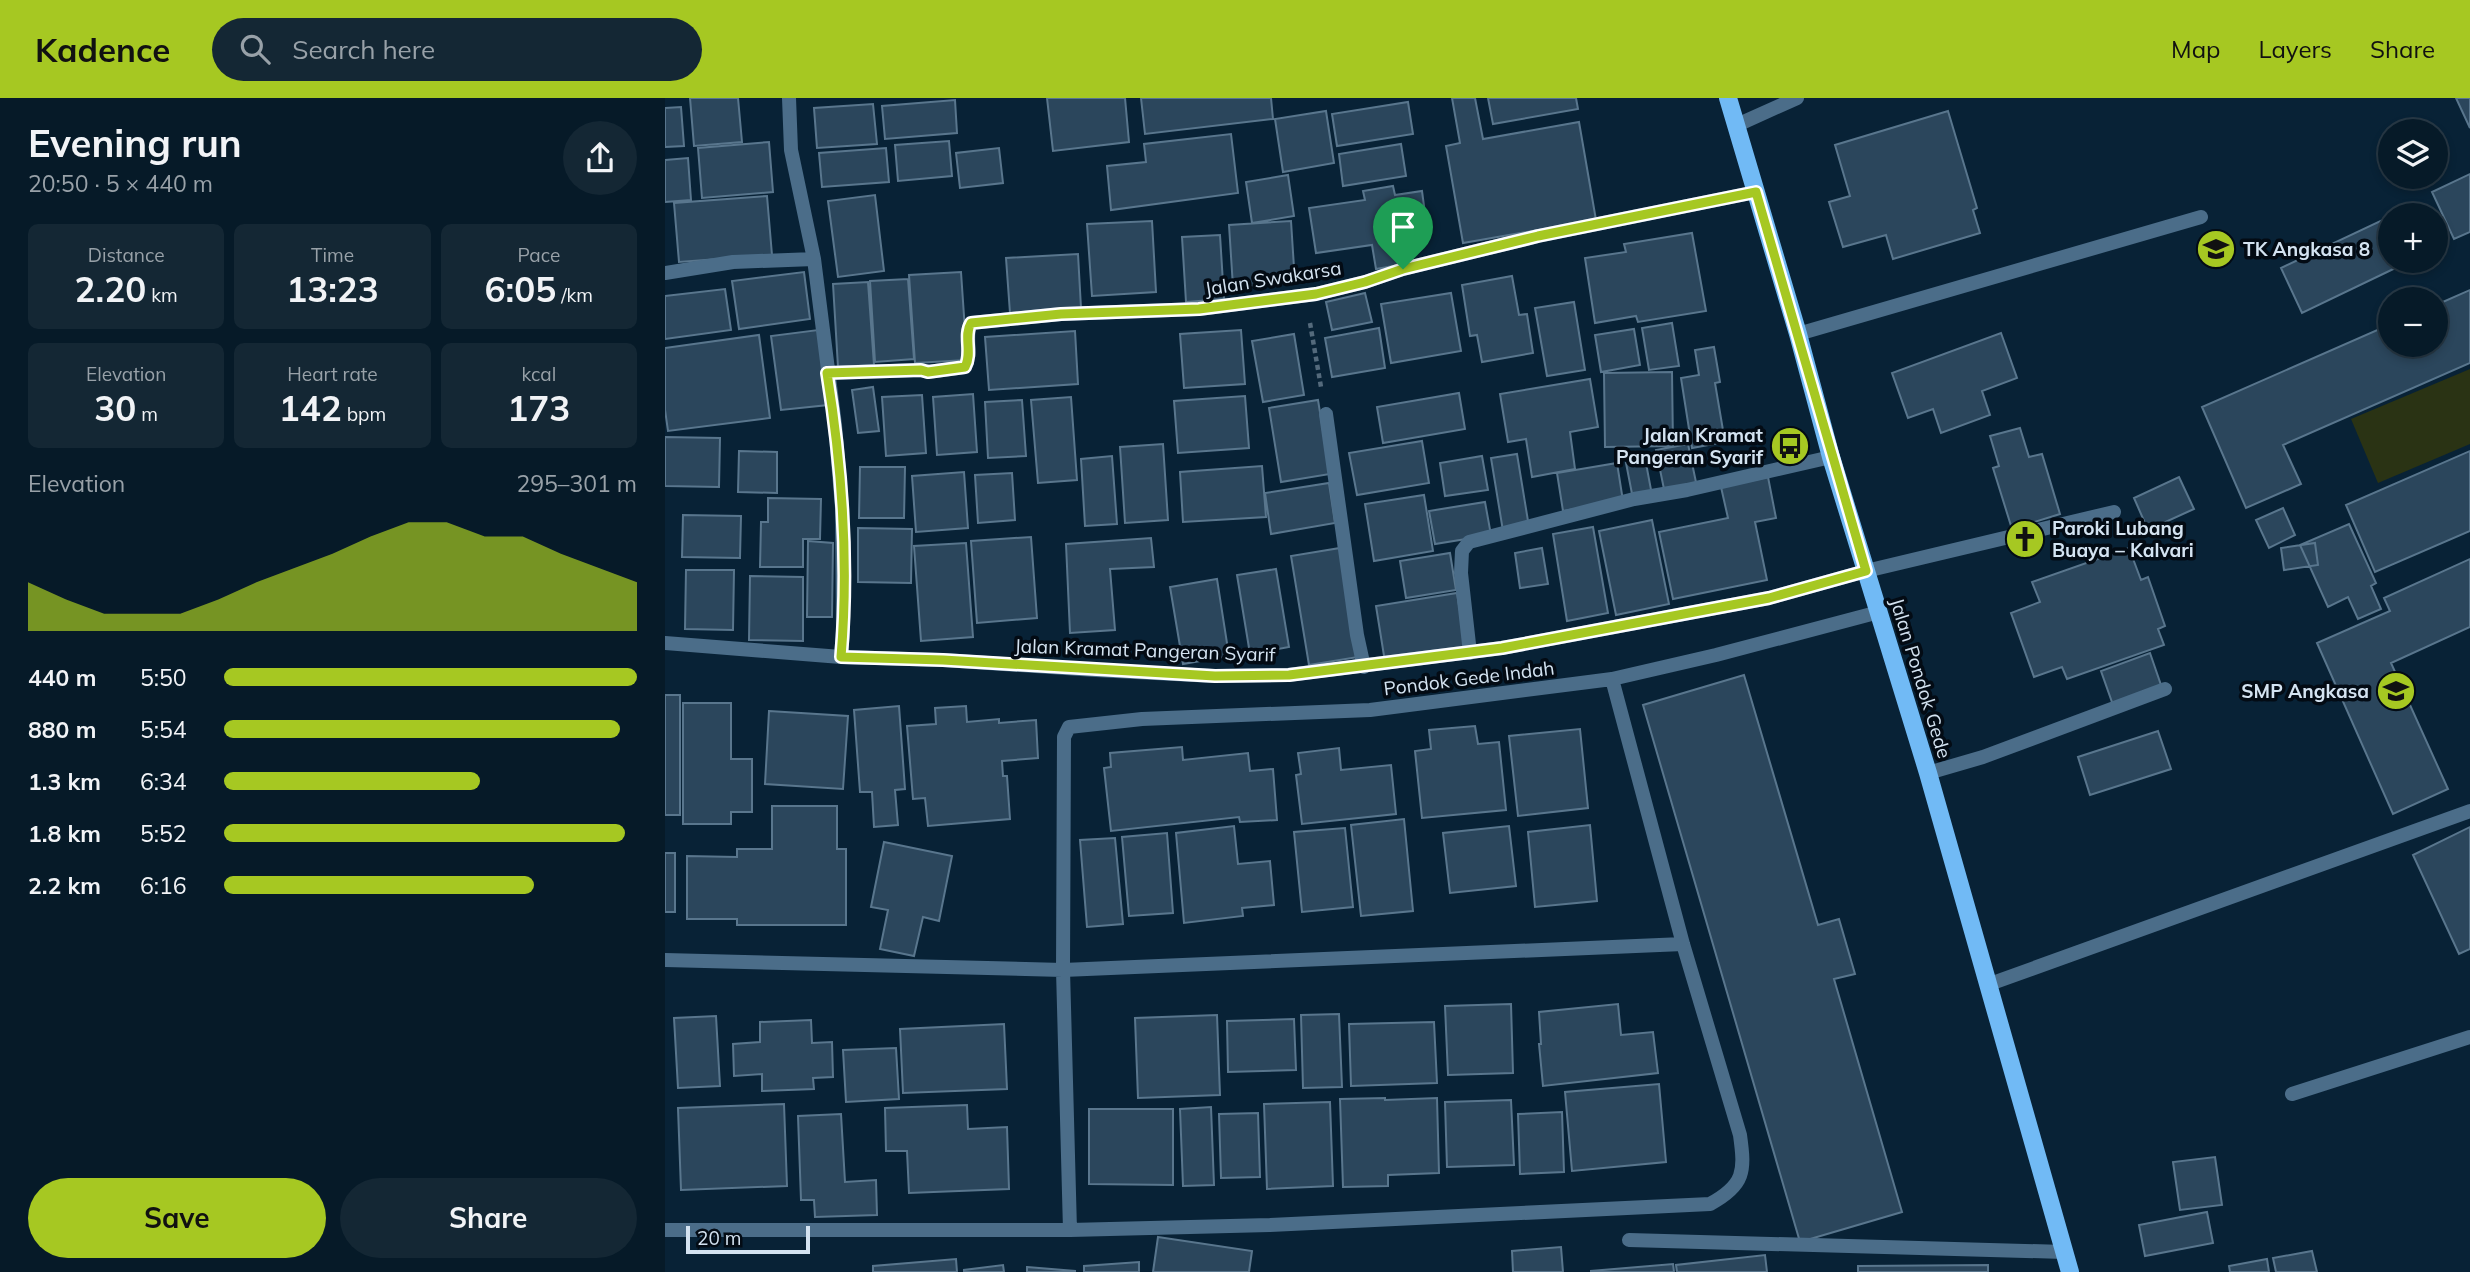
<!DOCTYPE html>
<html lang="en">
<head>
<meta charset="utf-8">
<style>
  body { margin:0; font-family:Mulish,sans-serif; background:#142734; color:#f1f3f6; height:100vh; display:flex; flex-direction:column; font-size:26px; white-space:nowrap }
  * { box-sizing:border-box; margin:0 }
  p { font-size:23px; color:#98a1a8 }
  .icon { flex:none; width:38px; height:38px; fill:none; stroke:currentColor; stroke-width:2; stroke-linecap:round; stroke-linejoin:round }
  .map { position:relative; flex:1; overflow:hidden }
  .sheet { display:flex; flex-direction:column; background:#061a28; width:665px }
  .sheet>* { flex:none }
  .buttons { position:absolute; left:1713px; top:21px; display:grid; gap:14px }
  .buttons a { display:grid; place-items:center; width:70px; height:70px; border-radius:50%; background:#061a28; box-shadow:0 4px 10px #0003,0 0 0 2px #273845; font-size:35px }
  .scale { position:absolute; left:21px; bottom:18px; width:124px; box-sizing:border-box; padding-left:7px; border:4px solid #d4e3f1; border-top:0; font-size:19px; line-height:24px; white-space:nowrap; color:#d4e3f1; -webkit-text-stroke:5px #030b14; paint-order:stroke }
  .pin { position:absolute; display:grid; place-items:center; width:60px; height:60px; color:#fff; margin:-72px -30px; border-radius:50% 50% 50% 0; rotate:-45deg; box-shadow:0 0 7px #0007 }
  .pin .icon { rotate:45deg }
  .round { display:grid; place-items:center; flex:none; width:74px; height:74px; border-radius:37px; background:#142734 }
  .overview { display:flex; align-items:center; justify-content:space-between; height:119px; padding:0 28px }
  h1 { font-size:38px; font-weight:700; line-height:52px }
  .stats { display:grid; grid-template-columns:repeat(3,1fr); gap:10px; height:119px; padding:7px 28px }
  .stats div { display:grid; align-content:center; border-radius:10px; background:#142734; text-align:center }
  .stats b { font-size:35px; font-weight:700 }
  .stats small { font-size:19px; font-weight:400 }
  .stats p { font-size:19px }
  .chart { height:196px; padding:14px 28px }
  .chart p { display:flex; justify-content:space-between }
  .chart svg { width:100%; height:126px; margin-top:7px; fill:#a6c822; opacity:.7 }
  .button { display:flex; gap:14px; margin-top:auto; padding:14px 28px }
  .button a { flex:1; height:80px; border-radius:42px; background:#a6c822; color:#111; font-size:28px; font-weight:700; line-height:80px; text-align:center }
  .button a+a { background:#142734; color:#f1f3f6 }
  ul { padding:0 28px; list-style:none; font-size:23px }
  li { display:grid; grid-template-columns:112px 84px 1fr; align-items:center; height:52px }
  li i { height:18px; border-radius:9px; background:#a6c822 }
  header { display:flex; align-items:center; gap:42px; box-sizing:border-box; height:98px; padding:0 35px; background:#a6c822; color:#111 }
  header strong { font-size:33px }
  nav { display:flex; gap:38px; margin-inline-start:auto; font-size:24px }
  .search { width:490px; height:63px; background:#142734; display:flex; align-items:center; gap:18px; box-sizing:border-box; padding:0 24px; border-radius:38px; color:#98a1a8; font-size:26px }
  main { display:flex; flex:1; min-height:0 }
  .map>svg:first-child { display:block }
</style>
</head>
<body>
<header>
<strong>Kadence</strong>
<div class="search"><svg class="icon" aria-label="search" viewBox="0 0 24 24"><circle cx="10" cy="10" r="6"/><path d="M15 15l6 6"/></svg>Search here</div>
<nav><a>Map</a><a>Layers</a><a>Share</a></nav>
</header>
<main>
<section class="sheet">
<div class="overview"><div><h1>Evening run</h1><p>20:50 · 5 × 440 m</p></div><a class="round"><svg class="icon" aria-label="share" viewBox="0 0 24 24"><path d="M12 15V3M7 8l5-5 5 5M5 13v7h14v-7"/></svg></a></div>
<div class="stats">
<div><p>Distance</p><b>2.20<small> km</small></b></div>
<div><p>Time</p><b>13:23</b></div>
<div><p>Pace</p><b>6:05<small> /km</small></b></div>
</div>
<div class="stats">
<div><p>Elevation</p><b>30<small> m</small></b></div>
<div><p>Heart rate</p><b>142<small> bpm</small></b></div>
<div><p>kcal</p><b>173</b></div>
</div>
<div class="chart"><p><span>Elevation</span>295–301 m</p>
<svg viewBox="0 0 160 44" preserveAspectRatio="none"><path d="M0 44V27L10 33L20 38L30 38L40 38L50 33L60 27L70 22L80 17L90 11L100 6L110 6L120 11L130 11L140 17L150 22L160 27V44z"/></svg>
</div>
<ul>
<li><b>440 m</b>5:50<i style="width:100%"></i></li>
<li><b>880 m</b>5:54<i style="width:96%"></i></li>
<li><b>1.3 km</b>6:34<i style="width:62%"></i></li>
<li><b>1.8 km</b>5:52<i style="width:97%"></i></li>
<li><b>2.2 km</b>6:16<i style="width:75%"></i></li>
</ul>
<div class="button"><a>Save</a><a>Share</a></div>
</section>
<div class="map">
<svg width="1805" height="1174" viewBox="0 0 1805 1174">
  <rect width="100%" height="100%" fill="#082236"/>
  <path fill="#2a3314" d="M1805 271V346L1713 385 1686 321Z"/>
  <path fill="#2b465c" stroke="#59768d" stroke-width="2" d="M25 0H73L77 44 29 48Z
    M382 0H460L464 44 388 53Z
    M476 0H606L608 21 480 36Z
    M787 0H810L818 41 914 24 931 122 798 145 781 48 795 45Z
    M823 0H911L913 11 828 26Z
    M1791 0H1805V30Z
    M290 2 292 35 220 41 217 8Z
    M743 4 748 36 672 48 667 16Z
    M208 6 212 46 152 50 149 10Z
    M16 9 19 48 0 49V10Z
    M661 13 669 65 618 74 610 21Z
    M1283 13 1312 110 1308 112 1315 135 1228 161 1221 137 1178 149 1164 104 1185 98 1170 47Z
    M566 36 573 95 446 112 442 68 481 64 479 46Z
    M284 43 287 78 233 83 230 47Z
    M104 44 108 94 37 100 33 50Z
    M736 46 741 78 678 88 674 56Z
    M221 50 224 84 157 89 154 55Z
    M334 50 338 85 295 90 291 55Z
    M23 60 26 102 0 104V62Z
    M1805 76V134L1789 141 1767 94Z
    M623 77 629 118 587 125 581 84Z
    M728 88 730 97 757 93 763 138 737 142 740 166 711 171 707 147 651 155 644 110 700 102 698 93Z
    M210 97 219 173 173 179 163 103Z
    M102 98 107 157 14 164 9 105Z
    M1750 106 1755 117H1727Z
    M1726 118V163H1745L1637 215 1616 170Z
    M487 123 491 194 427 198 422 126Z
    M626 123 630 185 568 189 564 127Z
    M1027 135 1041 213 973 224 971 218 930 225 920 160 961 154 959 146Z
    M555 137 559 201 521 204 517 139Z
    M413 156 416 210 345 215 341 160Z
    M139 174 145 221 74 231 67 183Z
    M296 174 302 262 250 265 244 177Z
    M847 178 854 217 862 216 868 255 817 264 812 237 805 238 797 187Z
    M243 181 249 261 210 264 205 183Z
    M203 184 209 267 173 269 168 186Z
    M60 191 66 232 0 241V198Z
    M1805 192V265L1618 347 1636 386 1581 410 1537 309 1726 226V247H1771V207Z
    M700 195 707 224 667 232 661 204Z
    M786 195 796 253 726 265 716 206Z
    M909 204 920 272 882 278 870 210Z
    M1007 225 1014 268 984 272 977 230Z
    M714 230 720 270 667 279 660 240Z
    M969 231 975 267 936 274 930 237Z
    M153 232 163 307 116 312 106 238Z
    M576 232 580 286 519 290 515 236Z
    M410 233 413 286 324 292 320 239Z
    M1336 235 1352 280 1317 293 1325 317 1276 335 1268 311 1243 320 1227 275Z
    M629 236 639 297 598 304 587 243Z
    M94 237 105 320 3 333 0 312V250Z
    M1049 249 1055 284 1050 285 1060 344 1027 350 1016 280 1034 277 1030 252Z
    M1007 274 1008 348 940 349 939 275Z
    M925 281 933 329 905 334 910 371 867 379 861 341 843 344 835 296Z
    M208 289 214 333 193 335 187 292Z
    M794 295 800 331 718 345 712 309Z
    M308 296 312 354 272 357 268 299Z
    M257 297 261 355 221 358 217 299Z
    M580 298 584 350 513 355 509 303Z
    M406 299 412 382 373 385 366 302Z
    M357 302 361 358 323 360 320 304Z
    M653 302 665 376 616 384 604 310Z
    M1355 330 1364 359 1377 356 1395 416 1347 431 1328 370 1334 368 1325 338Z
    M0 339 55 340 54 389 0 388Z
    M757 343 764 385 692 397 684 355Z
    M498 346 503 422 460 425 455 349Z
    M1023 346 1032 389 1000 396 991 352Z
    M74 353 112 354V395L73 394Z
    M1805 353V433L1710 474 1681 407Z
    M852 356 864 429 838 433 826 360Z
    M447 358 452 426 420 428 416 361Z
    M817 358 823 392 780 398 775 365Z
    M980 360 987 397 968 401 961 365Z
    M952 365 958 403 898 413 892 375Z
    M597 368 601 419 518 424 515 374Z
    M195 369H240L239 420H194Z
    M299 374 303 430 251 434 247 378Z
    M347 375 350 422 313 425 310 377Z
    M1103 379 1111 420 1090 424 1102 482 1008 501 994 434 1063 420 1056 389Z
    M1514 379 1529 411 1483 432 1469 400Z
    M664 385 670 425 606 436 600 395Z
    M759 397 768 453 709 463 700 406Z
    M103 400 156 401 155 441H138V469H95L96 424H103Z
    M820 404 826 437 770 446 764 413Z
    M1618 410 1630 437 1604 450 1591 422Z
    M18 417 76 418 75 460 17 459Z
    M987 422 1004 506 951 517 934 433Z
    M1684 426 1711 485 1706 488 1716 511 1693 521 1683 499 1663 509 1635 447Z
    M928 429 943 515 902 523 888 436Z
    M193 430 247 431 246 485 193 484Z
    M366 439 372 520 312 525 306 443Z
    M486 440 489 469 445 471 450 532 405 535 401 446Z
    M143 443 168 445 167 519H142Z
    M301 445 308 539 256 543 249 448Z
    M1650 445 1653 467 1619 472 1616 450Z
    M675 450 693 559 644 567 626 458Z
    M877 450 883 486 855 490 850 455Z
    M1464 450 1476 482 1483 479 1500 528 1493 531 1499 547 1402 581 1397 569 1369 579 1346 515 1375 504 1367 484Z
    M785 455 791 492 741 500 735 463Z
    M1805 461V529L1726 565 1783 691 1728 716 1652 545 1725 513 1719 500Z
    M611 471 624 549 585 556 572 477Z
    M21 472H69L68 532 20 531Z
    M85 478 138 479V543L84 542Z
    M552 481 564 558 518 566 505 489Z
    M792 495 801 551 720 564 711 508Z
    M1485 555 1497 590 1448 607 1436 573Z
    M1079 577 1153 827 1174 821 1190 876 1169 881 1237 1114 1135 1144 978 607Z
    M0 597H15V717H0Z
    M18 605H66V661H87V714H66V726H18Z
    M234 608 240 691 230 692 233 727 209 729 207 694H195L189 612Z
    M301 608 302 624 334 621V625L371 622 373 660 337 663 338 678H342L345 721 263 728 260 700 248 701 242 628 271 626 270 610Z
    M104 613 183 618 178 691 100 686Z
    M810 628 813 646 834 644 841 712 757 720 750 653 766 651 764 632Z
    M915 631 923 710 853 718 844 638Z
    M1493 633 1506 671 1425 697 1413 659Z
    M517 649 518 662 583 655 585 673 608 671 612 722 575 724 574 719 446 733 439 670 446 669 445 655Z
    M674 650 676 672 726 667 731 716 637 726 631 677 636 676 633 655Z
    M107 708H172V751H181V827H72V821H22V758L72 759V751H107Z
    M739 721 748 813 696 818 686 727Z
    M925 727 932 803 870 809 863 734Z
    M569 728 573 766 605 763 609 807 577 810 578 818 519 825 511 735Z
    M844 728 851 788 785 795 778 735Z
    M1805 729V851L1794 856 1748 757Z
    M680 730 688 809 637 814 629 734Z
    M502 735 508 815 464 818 457 739Z
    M450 740 458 826 422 829 415 742Z
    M219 744 287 758 274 823 258 819 249 858 215 851 223 812 206 809Z
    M0 755H10V814H0Z
    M846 906 848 975 783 977 780 908Z
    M953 906 956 937 988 934 993 975 878 988 874 946H876L874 914Z
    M674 916 677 989 638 990 636 917Z
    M552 917 555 997 473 1000 470 920Z
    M51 918 55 988 13 990 9 920Z
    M629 921 631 972 563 974 562 923Z
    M146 922 147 945 167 944 168 979 148 980 149 991 97 993V976L69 978 68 946 95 944V924Z
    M769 924 772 985 686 988 684 926Z
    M339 926 342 991 238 995 235 931Z
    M231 950 234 1001 181 1004 178 952Z
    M994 986 1001 1064 907 1073 900 994Z
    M720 1000V1002L772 1000 774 1075 723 1077V1088L678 1089 675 1001Z
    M846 1002 849 1067 782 1069 780 1004Z
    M665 1004 668 1088 602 1091 599 1006Z
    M119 1006 122 1088 16 1092 13 1010Z
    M302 1007 303 1031 342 1029 344 1091 244 1095 242 1053H221L220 1010Z
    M546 1009 549 1087 518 1088 515 1011Z
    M424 1011H508V1087L424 1086Z
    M897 1014 899 1074 855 1076 853 1016Z
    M593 1015 595 1079 556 1080 554 1016Z
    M176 1016 180 1084 211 1082 212 1117 150 1119 149 1102H136L133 1018Z
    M1550 1059 1557 1107 1515 1112 1508 1064Z
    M1542 1114 1548 1145 1480 1158 1474 1127Z
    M493 1139 587 1153 584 1174H488Z
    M896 1149 898 1174H848L847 1153Z
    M1647 1153 1652 1174H1611L1608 1160Z
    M1100 1157 1102 1174H1012L1011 1167Z
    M291 1161 292 1174H208V1168Z
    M1602 1161 1604 1174H1565L1564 1168Z
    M474 1164V1174H419V1168Z
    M1008 1166 1009 1174H926V1173Z
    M338 1167 339 1174H299V1172Z
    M1323 1167V1174H1193V1168Z
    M362 1169 410 1173V1174H362Z"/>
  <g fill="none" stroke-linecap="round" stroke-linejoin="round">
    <path stroke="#546a7c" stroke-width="4.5" stroke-dasharray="5 3.5" stroke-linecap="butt" d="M645 225 656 289"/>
    <path stroke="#4b6d89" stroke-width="14" d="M1133 236 1536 119
      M1201 473 1449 414
      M1263 675 1318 659 1500 591
      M1322 887 1805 713
      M1627 996 1805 939"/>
    <path stroke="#4b6d89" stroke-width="14" d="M124 0 126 52 149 161 170 327 177 410 178 533 176 559
      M1072 27 1132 0
      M0 175 68 164 149 161
      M162 275 256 272 263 274 300 269C308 255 299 238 306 225L396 216 534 211 651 196 700 184 738 171 873 138 1091 94
      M661 316 692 537 699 569
      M0 545 176 559 278 562 431 572 549 578 623 577 837 550 1104 500 1201 473
      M805 555 796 475 797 453 804 444 969 401 1022 392 1166 359
      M0 862 398 872 1018 846
      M0 1132H405L605 1127 1045 1106C1080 1087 1080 1073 1075 1037L1018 846 947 581
      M405 1132 398 872 399 639 404 629 477 621 705 612 947 581 1051 557 1214 514
      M964 1142 1399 1154"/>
    <path stroke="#71baf5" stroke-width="18" d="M1063 0 1133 236 1166 359 1263 675 1405 1174"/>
  </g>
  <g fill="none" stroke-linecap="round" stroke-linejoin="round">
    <g stroke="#fff" stroke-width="14">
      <path id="route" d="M1091 94 1201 473 1104 500 837 550 624 577 550 578 278 562 176 559C184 465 177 368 162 275L256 272 263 274 300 269C308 255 298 238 306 225L396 216 534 211 651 196 700 184 738 171 873 138Z"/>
    </g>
    <use href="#route" stroke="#a6c822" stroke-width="9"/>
  </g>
  <defs>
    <g id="school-disc" transform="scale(2.0125)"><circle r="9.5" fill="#a6c822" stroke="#030b14"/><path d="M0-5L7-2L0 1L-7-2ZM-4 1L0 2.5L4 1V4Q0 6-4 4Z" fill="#111"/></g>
    <g id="bus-disc" transform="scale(2.0125)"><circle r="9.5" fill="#a6c822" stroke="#030b14"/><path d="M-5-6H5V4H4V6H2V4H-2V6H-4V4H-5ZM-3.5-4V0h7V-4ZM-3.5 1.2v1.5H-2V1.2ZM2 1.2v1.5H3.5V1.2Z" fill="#111"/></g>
    <g id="church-disc" transform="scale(2.0125)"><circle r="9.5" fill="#a6c822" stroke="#030b14"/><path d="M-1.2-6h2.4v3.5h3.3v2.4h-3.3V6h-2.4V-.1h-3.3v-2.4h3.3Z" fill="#111"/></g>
  </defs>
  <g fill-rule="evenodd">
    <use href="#school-disc" x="1551" y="151"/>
    <use href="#bus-disc" x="1125" y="348"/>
    <use href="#church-disc" x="1360" y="441"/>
    <use href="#school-disc" x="1731" y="593"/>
  </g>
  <g text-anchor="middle" stroke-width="7" stroke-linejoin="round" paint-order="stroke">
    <g font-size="19" font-weight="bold" fill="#d4e3f1" stroke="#030b14" text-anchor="start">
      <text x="1578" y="158">TK Angkasa 8</text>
      <text x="1098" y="344" text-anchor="end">Jalan Kramat<tspan x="1098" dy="22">Pangeran Syarif</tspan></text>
      <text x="1387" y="437">Paroki Lubang<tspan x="1387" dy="22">Buaya – Kalvari</tspan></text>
      <text x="1704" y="600" text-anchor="end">SMP Angkasa</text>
    </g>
    <g font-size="19" fill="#d4e3f1" stroke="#030b14">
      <text transform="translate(608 180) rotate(-9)" y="7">Jalan Swakarsa</text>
      <text transform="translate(480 552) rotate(2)" y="7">Jalan Kramat Pangeran Syarif</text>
      <text transform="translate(804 580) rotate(-7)" y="7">Pondok Gede Indah</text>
      <text transform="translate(1256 580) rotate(73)" y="7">Jalan Pondok Gede</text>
    </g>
  </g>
</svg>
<div class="buttons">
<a><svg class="icon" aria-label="layers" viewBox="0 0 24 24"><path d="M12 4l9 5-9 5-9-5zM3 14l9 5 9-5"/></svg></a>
<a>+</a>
<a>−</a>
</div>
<div class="scale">20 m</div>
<div class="pin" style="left:738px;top:171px;background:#1e9e55"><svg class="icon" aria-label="arrive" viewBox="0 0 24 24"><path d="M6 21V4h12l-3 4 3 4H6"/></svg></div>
</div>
</main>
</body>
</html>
